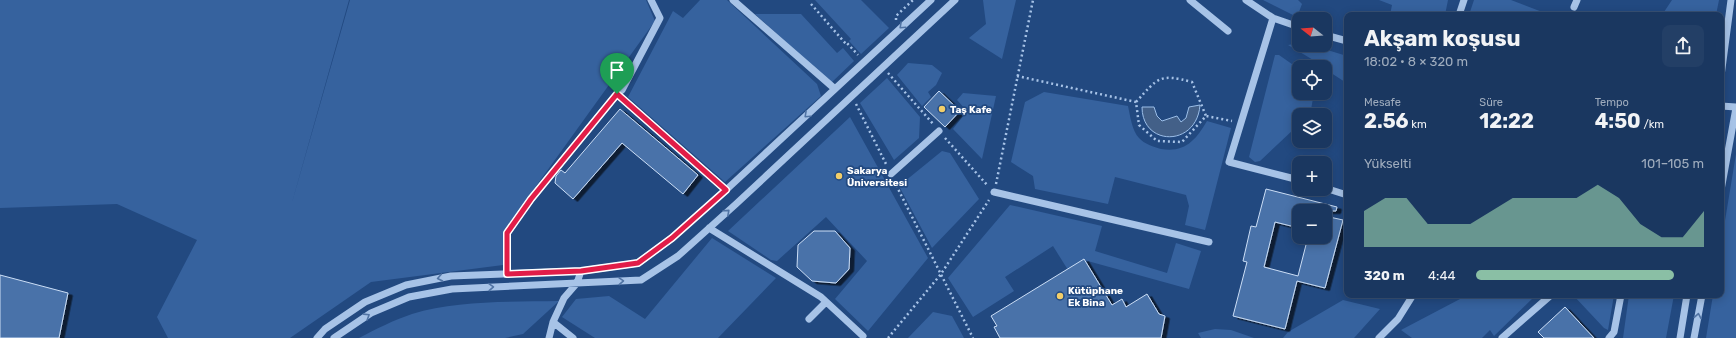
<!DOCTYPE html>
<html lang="tr">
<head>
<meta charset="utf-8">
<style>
  body { margin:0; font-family:Rubik,sans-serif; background:#233f66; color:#f1f3f6; height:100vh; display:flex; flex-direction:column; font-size:15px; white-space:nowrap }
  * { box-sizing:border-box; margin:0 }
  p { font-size:13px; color:#9facbd }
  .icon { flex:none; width:22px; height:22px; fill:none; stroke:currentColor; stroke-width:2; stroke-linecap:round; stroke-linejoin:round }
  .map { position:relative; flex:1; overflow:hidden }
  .side { position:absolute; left:1344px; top:12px; width:380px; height:286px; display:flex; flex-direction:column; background:#1a3760; border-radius:8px; box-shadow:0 2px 10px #0003,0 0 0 1px #385175 }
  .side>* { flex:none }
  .needle { width:26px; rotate:287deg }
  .tools { position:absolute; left:1292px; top:12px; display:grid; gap:8px }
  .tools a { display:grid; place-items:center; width:40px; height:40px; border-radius:8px; background:#1a3760; box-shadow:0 2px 10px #0003,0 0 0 1px #385175; font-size:20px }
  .pin { position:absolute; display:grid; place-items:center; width:34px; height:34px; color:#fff; margin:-41px -17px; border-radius:50% 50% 50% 0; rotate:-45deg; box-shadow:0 0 4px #0007 }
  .pin .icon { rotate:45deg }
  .round { display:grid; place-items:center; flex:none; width:42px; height:42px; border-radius:8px; background:#233f66 }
  .head { display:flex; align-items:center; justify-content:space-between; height:68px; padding:0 20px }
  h1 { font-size:22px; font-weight:700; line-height:30px }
  .figures { display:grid; grid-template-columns:repeat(3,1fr); gap:6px; height:68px; padding:4px 20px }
  .figures div { display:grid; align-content:center }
  .figures b { font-size:20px; font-weight:700 }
  .figures small { font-size:11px; font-weight:400 }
  .figures p { font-size:11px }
  .chart { height:112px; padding:8px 20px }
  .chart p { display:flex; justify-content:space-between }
  .chart svg { width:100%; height:72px; margin-top:4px; fill:#8abfa5; opacity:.7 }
  ul { padding:0 20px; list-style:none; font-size:13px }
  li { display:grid; grid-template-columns:64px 48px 1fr; align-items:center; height:30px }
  li i { height:10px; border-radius:5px; background:#8abfa5 }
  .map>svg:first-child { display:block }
</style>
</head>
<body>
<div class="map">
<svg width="1736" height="338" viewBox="0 0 1736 338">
  <defs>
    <filter id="shadow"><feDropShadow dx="4.5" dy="2.5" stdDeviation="0" flood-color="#0009"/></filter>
  </defs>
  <rect width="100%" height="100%" fill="#224980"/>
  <path fill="#36629e" d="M0 0H349L291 206 350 0H646L655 21 508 225 503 265 371 282 290 338H168L157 317 197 240 117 204 0 208Z
    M700 0H727L817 84 821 96 725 182 628 97 673 11 683 18Z
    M815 0H861L889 28 861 54 849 41 851 39Z
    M983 0H1016L1002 59 969 38 986 24Z
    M1263 0H1298L1302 4 1297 17Z
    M1379 0H1448L1445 15H1390L1392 5Z
    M1474 0H1511L1550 15H1469Z
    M1672 0H1719L1716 15H1662Z
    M755 14H801L837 53 843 48 854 61 831 83Z
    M1299 43V45H1311L1347 56V92L1345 82 1325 69V67L1288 45Z
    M1275 55H1279L1299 69V93H1314L1310 115H1299V127L1294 129 1260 161 1255 162 1249 157Z
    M908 63 932 65 942 73 936 85 928 92 931 97 922 106 897 75Z
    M887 78 920 117 919 138 894 160 860 103Z
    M1044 92 1128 106C1130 115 1132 131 1139 138 1144 144 1154 147 1161 149 1185 153 1196 140 1207 121L1231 128 1205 230 1185 225 1189 206 1186 195 1115 177 1108 204 1035 189 1033 176 1011 162 1025 102Z
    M963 93 996 96 982 159 953 129 967 111 957 100Z
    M850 117 928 258 868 331 835 299 867 261 826 217 777 261 771 260 728 231Z
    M942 151 950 153 979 199 932 248 899 186Z
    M1736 154V338H1706L1713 295H1721V245Z
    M1010 205 1102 226 1095 251 1167 273 1176 243 1201 251 1189 289 1084 260 1068 270 1053 246 1005 277 1014 291 973 317 948 278Z
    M712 238 776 278 718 338H595L562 317 576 299 609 296 645 319Z
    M1461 295H1536L1494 336 1490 330 1482 338H1412L1401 330 1460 299Z
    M1573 295H1614L1608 330 1604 328Z
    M1629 295H1674L1666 338H1623Z
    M1343 300 1380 309 1354 338H1283L1288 332Z
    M559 301 523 334 505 338H359C376 329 394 320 412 314 457 300 512 302 559 301Z
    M933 312 952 316 964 338H908Z
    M1215 329 1231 330 1254 338H1201L1198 333Z"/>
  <path fill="#436088" stroke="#9bbee8" d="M1200 105C1197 147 1142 147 1142 107H1154L1157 116 1162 121 1177 116 1181 122 1186 118 1189 107Z"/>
  <path fill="#4a72a9" stroke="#cbdef6" filter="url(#shadow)" d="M939 91 960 111 945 127 924 107Z
    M620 109 698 175 683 194 622 143 573 199 555 183 556 176 561 170 565 173Z
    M1266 189 1337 207 1336 211H1299V228L1275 222 1264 267 1298 276 1308 237H1325V216L1343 220 1325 288 1297 281 1285 329 1233 316 1247 262 1243 261 1251 226 1256 227Z
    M814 231H835L850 248 849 269 836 283 812 281 797 267 798 245Z
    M1084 259 1112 305 1122 299 1126 307 1147 294 1159 314 1165 316 1161 338H1000L994 327 997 326 991 316Z
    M0 275 68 293 59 338H0Z
    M1565 307 1594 338H1544L1538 332Z"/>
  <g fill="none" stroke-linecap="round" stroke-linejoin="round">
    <path stroke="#a7c3e7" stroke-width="2.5" stroke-dasharray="2 3" stroke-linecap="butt" d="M811 4 846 44 847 43 858 55
      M896 20V16L913 0
      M888 73 934 125
      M1017 76 1136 102 1139 125 1157 141 1182 142 1206 116 1232 121
      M1136 102C1158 78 1159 73 1192 82L1206 116
      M856 104 887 166
      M945 138 988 186
      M894 181 973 338
      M996 184 1033 0
      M888 338 941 274 989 200"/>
    <path stroke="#a7c3e7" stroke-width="7" d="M651 0 660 18 622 90 617 94 726 190
      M733 0 835 89
      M1190 0 1228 31
      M1246 0 1273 18 1299 27
      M1574 7 1577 0
      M1459 15 1464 0
      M1273 18 1229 162 1299 180
      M1325 35 1347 41
      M1721 76 1731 0
      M1721 106 1736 107
      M891 174 939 131
      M1325 188 1347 195
      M1721 190 1736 108
      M994 192 1209 242
      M709 228 821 297 863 336
      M507 274V233L531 199 617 94
      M809 319 826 302
      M317 338 325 329 365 302 406 285 451 276 581 271 638 263 672 238 726 190 931 0
      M334 338 371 313 409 297 452 289 641 280 678 256 736 204 955 0
      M549 338 553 322
      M573 338 553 322 564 298 577 283 581 271
      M1379 338 1398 319 1413 295
      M1502 338 1551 295
      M1609 338 1614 332 1621 295
      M1680 338 1687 295
      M1694 338 1702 295"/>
  </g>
  <defs><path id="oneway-chevron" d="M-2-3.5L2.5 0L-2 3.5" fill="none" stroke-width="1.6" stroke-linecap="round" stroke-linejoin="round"/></defs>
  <g stroke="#5174a4">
    <use href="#oneway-chevron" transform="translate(902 26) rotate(137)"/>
    <use href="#oneway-chevron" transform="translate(807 115) rotate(137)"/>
    <use href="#oneway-chevron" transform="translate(727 212) rotate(-42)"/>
    <use href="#oneway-chevron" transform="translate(440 278) rotate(169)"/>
    <use href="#oneway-chevron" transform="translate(621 281) rotate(-3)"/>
    <use href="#oneway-chevron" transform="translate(491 287) rotate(-3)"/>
    <use href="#oneway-chevron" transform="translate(367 316) rotate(-32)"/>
    <use href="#oneway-chevron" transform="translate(1698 316) rotate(-80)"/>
  </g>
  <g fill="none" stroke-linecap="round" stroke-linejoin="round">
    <g stroke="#fff" stroke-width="8">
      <path id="route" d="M617 94 726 190 672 238 638 263 581 271 507 274V233L531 199Z"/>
    </g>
    <use href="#route" stroke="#e11d48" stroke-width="5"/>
  </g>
  <g fill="#f3ce69" stroke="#224980" stroke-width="1.5">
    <circle cx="942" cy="109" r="4"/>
    <circle cx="839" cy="176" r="4"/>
    <circle cx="1060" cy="296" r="4"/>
  </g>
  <g text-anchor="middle" stroke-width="3.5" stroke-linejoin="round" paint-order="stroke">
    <g font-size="10" font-weight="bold" fill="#fff" stroke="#224980" text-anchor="start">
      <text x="950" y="113">Taş Kafe</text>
      <text x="847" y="174">Sakarya<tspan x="847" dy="12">Üniversitesi</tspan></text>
      <text x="1068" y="294">Kütüphane<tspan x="1068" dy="12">Ek Bina</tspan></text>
    </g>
  </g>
</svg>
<div class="tools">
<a><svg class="needle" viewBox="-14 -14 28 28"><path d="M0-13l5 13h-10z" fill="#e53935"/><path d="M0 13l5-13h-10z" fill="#9facbd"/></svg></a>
<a><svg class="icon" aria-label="locate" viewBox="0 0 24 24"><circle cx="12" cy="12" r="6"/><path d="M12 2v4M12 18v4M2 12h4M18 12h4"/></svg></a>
<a><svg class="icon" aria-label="layers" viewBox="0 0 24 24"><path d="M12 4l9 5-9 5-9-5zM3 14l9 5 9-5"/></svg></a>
<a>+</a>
<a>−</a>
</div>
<div class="pin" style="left:617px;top:94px;background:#1e9e55"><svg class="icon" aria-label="arrive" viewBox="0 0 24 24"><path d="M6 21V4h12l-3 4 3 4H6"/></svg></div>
<section class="side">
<div class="head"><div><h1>Akşam koşusu</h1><p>18:02 · 8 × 320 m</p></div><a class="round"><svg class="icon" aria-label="share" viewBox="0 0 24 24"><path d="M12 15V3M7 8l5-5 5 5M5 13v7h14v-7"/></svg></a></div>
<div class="figures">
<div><p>Mesafe</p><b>2.56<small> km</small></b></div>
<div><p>Süre</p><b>12:22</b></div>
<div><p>Tempo</p><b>4:50<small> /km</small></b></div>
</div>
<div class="chart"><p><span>Yükselti</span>101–105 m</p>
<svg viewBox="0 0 160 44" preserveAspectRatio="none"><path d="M0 44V22L10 14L20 14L30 30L40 30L50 30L60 22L70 14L80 14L90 14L100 14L110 6L120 14L130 30L140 38L150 38L160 22V44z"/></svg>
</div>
<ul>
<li><b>320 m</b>4:44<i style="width:87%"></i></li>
</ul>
</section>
</div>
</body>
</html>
